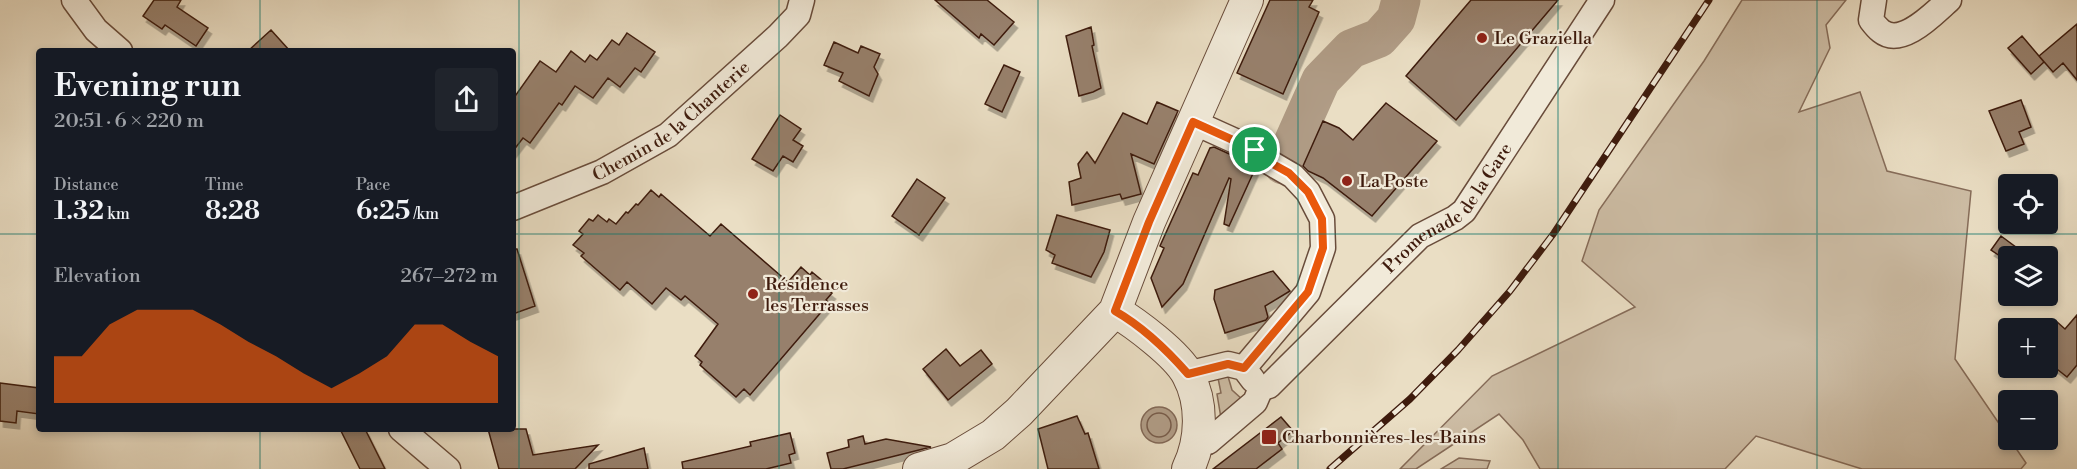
<!DOCTYPE html>
<html lang="en">
<head>
<meta charset="utf-8">
<style>
  body { margin:0; font-family:"Libre Bodoni",serif; background:#20242c; color:#f1f3f6; height:100vh; display:flex; flex-direction:column; font-size:22px; white-space:nowrap }
  * { box-sizing:border-box; margin:0 }
  p { font-size:20px; color:#9ea1a6 }
  .icon { flex:none; width:33px; height:33px; fill:none; stroke:currentColor; stroke-width:2; stroke-linecap:round; stroke-linejoin:round }
  .map { position:relative; flex:1; overflow:hidden }
  .sheet { position:absolute; left:36px; top:48px; width:480px; height:384px; display:flex; flex-direction:column; background:#171b24; border-radius:6px; box-shadow:0 3px 9px #0003 }
  .sheet>* { flex:none }
  .tools { position:absolute; left:1998px; top:174px; display:grid; gap:12px }
  .tools a { display:grid; place-items:center; width:60px; height:60px; border-radius:6px; background:#171b24; box-shadow:0 3px 9px #0003; font-size:30px }
  .pin { position:absolute; display:grid; place-items:center; width:51px; height:51px; color:#fff; margin:-26px; border:3px solid #fff; border-radius:50%; box-shadow:0 2px 6px #0007 }
  .round { display:grid; place-items:center; flex:none; width:63px; height:63px; border-radius:6px; background:#20242c }
  .summary { display:flex; align-items:center; justify-content:space-between; height:102px; padding:0 18px }
  h1 { font-size:33px; font-weight:600; line-height:45px }
  .figures { display:grid; grid-template-columns:repeat(3,1fr); gap:9px; height:102px; padding:6px 18px }
  .figures div { display:grid; align-content:center }
  .figures b { font-size:26px; font-weight:600 }
  .figures small { font-size:16px; font-weight:400 }
  .figures p { font-size:16px }
  .chart { height:168px; padding:12px 18px }
  .chart p { display:flex; justify-content:space-between }
  .chart svg { width:100%; height:108px; margin-top:6px; fill:#ea580c; opacity:.7 }
  .map>svg:first-child { display:block }
</style>
</head>
<body>
<div class="map">
<svg width="2077" height="469" viewBox="0 0 2077 469">
  <defs>
    <filter id="shadow"><feDropShadow dx="3.5" dy="6" stdDeviation="0" flood-color="#0004"/></filter>
  </defs>
  <rect width="100%" height="100%" fill="#eadec4"/>
  <filter id="stains"><feTurbulence type="fractalNoise" baseFrequency=".00333" numOctaves="4"/><feColorMatrix values="0 0 0 0 .2 0 0 0 0 .09 0 0 0 0 .02 0 0 0 .5 -.17"/></filter>
  <radialGradient id="worn" r=".72"><stop offset=".6" stop-color="#630" stop-opacity="0"/><stop offset="1" stop-color="#630" stop-opacity=".3"/></radialGradient>
  <path fill="#cdbda5" stroke="#866c59" stroke-width="1.5" d="M1742 0H1846L1826 25 1830 48 1799 112 1860 92 1887 171 1971 191 1955 359 2026 463 2021 469H1862L1756 436 1725 469H1540L1523 440 1499 414 1416 469H1400L1492 376 1635 307 1582 261 1599 210 1704 61Z
    M1217 373H1227L1232 390 1243 400 1221 418 1217 394 1221 393Z
    M1459 458 1490 461 1487 469H1441Z"/>
  <path fill="#b09c86" stroke="#826856" stroke-width="1.5" d="M1141 425a18 18 0 1 1 36 0a18 18 0 1 1-36 0Z"/>
  <g fill="none" stroke-linecap="round" stroke-linejoin="round">
    <path stroke="#775c4a" stroke-width="1.5" d="M1147 425a12 12 0 1 1 24 0a12 12 0 1 1-24 0Z"/>
    <path stroke="#b09c86" stroke-width="39" d="M1283 165 1321 80 1351 49 1379 38 1396 19 1401 0"/>
  </g>
  <path fill="#97806c" stroke="#3e1b0d" stroke-width="1.5" filter="url(#shadow)" d="M154 0H181L177 7 208 28 196 46 165 25 162 29 143 16Z
    M935 0H987L1014 22 994 45 981 34 979 38Z
    M1270 0H1313L1309 7 1319 12 1283 94 1237 73Z
    M1471 0H1558L1456 120 1406 76Z
    M2077 24V80L2063 63 2053 72 2039 56Z
    M1091 27 1094 45 1092 46 1101 88 1093 92 1079 96 1066 36Z
    M271 30 290 51H248Z
    M627 33 655 52 641 72 635 68 620 87 608 78 593 98 575 86 562 105 559 103 530 143 523 138 513 151V99L540 61 556 72 571 51 585 62 590 55 597 60 612 40 619 45Z
    M2022 36 2044 62 2031 74 2008 48Z
    M834 42 858 53 861 46 880 54 874 67 878 74 869 96 839 81 843 73 824 65Z
    M1004 65 1020 72 1002 112 985 104Z
    M2021 100 2031 127 2019 132 2024 144 2006 151 1989 111Z
    M1157 102 1178 111 1154 164 1131 154 1141 194 1122 199 1120 194 1072 205 1069 182 1081 178 1078 164 1087 152 1095 163 1123 113 1147 124Z
    M1386 103 1437 141 1372 216 1323 178 1308 171 1303 166 1323 121 1339 128 1353 140Z
    M780 115 801 129 793 140 803 146 793 162 783 156 773 171 752 159Z
    M1214 147 1247 162 1255 169 1229 226 1224 224 1231 179 1229 178 1183 284 1162 307 1151 278 1164 248 1160 246 1193 173 1198 175 1210 148Z
    M917 179 945 198 919 235 892 216Z
    M651 190 659 197 661 194 710 236 721 224 788 282 801 267 810 275 812 272 825 283 823 286 832 293 826 300 829 303 750 395 744 389 736 397 700 365 702 362 695 356 718 324 704 312 685 296 681 300 666 288 652 304 627 282 620 290 581 256 584 253 573 245 583 234 579 231 589 219 593 221 598 215 607 222 609 219 616 224 626 212 628 213 636 204 638 205Z
    M1057 215 1110 230 1104 252 1091 277 1052 263 1055 255 1046 250Z
    M2001 236 2028 256H2000L1991 250Z
    M513 249H517L535 306 513 314Z
    M1273 271 1290 291 1265 306 1268 317 1266 320 1225 333 1214 299 1215 290Z
    M2077 315V365L2067 377 2048 362V331L2056 321 2065 329Z
    M946 349 960 366 981 350 992 364 948 400 923 369Z
    M0 383 39 388V414L17 411 16 423 0 421Z
    M1077 416 1085 434 1088 433 1099 469H1048L1038 429Z
    M1281 417 1293 431 1278 443 1282 449 1256 469H1213Z
    M340 429H365L385 469H360Z
    M488 429H526L533 455 598 445 575 469H499Z
    M790 433 795 453 789 455 791 463 766 469H683L682 462 751 446 750 442Z
    M863 436 865 444 886 439 931 447 843 469H831L827 453 849 447 848 440Z
    M644 448 648 469H589V464Z"/>
  <g fill="none" stroke-linecap="round" stroke-linejoin="round">
    <g stroke="#694c3b" stroke-width="27">
      <g id="minor">
        <path d="M74 0 96 30 120 51"/>
        <path d="M1874 0 1871 20C1874 24 1877 28 1881 31 1902 48 1934 13 1949 0"/>
        <path d="M1193 122 1255 150 1269 162 1293 176 1308 192 1322 219 1323 248 1308 292 1244 368"/>
        <path id="s1" d="M513 208 602 172 668 135 778 36 798 15 802 0"/>
        <path d="M1187 374 1228 364 1244 368 1253 380"/>
        <path id="s2" d="M1261 388 1269 386 1288 367 1420 236 1455 218 1464 211 1602 0"/>
        <path d="M401 429 448 469"/>
        <path d="M1197 441 1208 442 1255 402 1261 388"/>
      </g>
    </g>
    <g stroke="#694c3b" stroke-width="34">
      <path id="tertiary" d="M1115 311C1135 323 1177 354 1188 375 1203 403 1202 440 1188 469
        M919 469 953 459 993 435 1019 412 1115 311 1149 222 1247 0"/>
    </g>
    <use href="#minor" stroke="#f1ead9" stroke-width="24"/>
    <use href="#tertiary" stroke="#f1ead9" stroke-width="32"/>
    <g stroke="#3e1b0d" stroke-width="7">
      <path id="rail" d="M1330 469 1410 399 1458 350 1510 291 1554 233 1709 0"/>
    </g>
    <use href="#rail" stroke="#f1ead9" stroke-width="4.5" stroke-dasharray="14" stroke-linecap="butt"/>
  </g>
  <g fill="none" stroke-linecap="round" stroke-linejoin="round">
    <g stroke="#fff" stroke-width="12">
      <path id="route" d="M1193 122 1255 150 1269 162 1289 173 1308 192 1322 219 1323 248 1308 292 1244 368 1228 364 1188 374C1167 350 1143 327 1115 311L1149 222Z"/>
    </g>
    <use href="#route" stroke="#ea580c" stroke-width="8"/>
  </g>
  <path fill="none" stroke="#0f766e" stroke-width="1.5" stroke-opacity="0.55" d="M260 0V51M519 0V469M779 0V469M1038 0V469M1298 0V469M1558 0V469M1817 0V469M0 234H39M513 234H2077M260 429V469"/>
  <g fill="#8f2418" stroke="#f1ead9" stroke-width="2">
    <circle cx="1482" cy="38" r="6"/>
    <circle cx="1347" cy="181" r="6"/>
    <circle cx="753" cy="294" r="6"/>
    <rect x="1261" y="429" width="16" height="16" rx="3"/>
  </g>
  <g text-anchor="middle" stroke-width="4.5" stroke-linejoin="round" paint-order="stroke">
    <g font-size="18" fill="#3e1b0d" stroke="#f1ead9" text-anchor="start">
      <text x="1494" y="44">Le Graziella</text>
      <text x="1359" y="187">La Poste</text>
      <text x="765" y="290">Résidence<tspan x="765" dy="21">les Terrasses</tspan></text>
      <text x="1282" y="443">Charbonnières-les-Bains</text>
    </g>
    <g font-size="18" fill="#3e1b0d" stroke="#f1ead9">
      <text dy="6" stroke="none"><textPath href="#s1" startOffset="182">Chemin de la Chanterie</textPath></text>
      <text dy="6" stroke="none"><textPath href="#s2" startOffset="262">Promenade de la Gare</textPath></text>
    </g>
  </g>
  <rect width="100%" height="100%" filter="url(#stains)"/>
  <rect width="100%" height="100%" fill="url(#worn)"/>
</svg>
<div class="tools">
<a><svg class="icon" aria-label="locate" viewBox="0 0 24 24"><circle cx="12" cy="12" r="6"/><path d="M12 2v4M12 18v4M2 12h4M18 12h4"/></svg></a>
<a><svg class="icon" aria-label="layers" viewBox="0 0 24 24"><path d="M12 4l9 5-9 5-9-5zM3 14l9 5 9-5"/></svg></a>
<a>+</a>
<a>−</a>
</div>
<div class="pin" style="left:1255px;top:150px;background:#1e9e55"><svg class="icon" aria-label="arrive" viewBox="0 0 24 24"><path d="M6 21V4h12l-3 4 3 4H6"/></svg></div>
<section class="sheet">
<div class="summary"><div><h1>Evening run</h1><p>20:51 · 6 × 220 m</p></div><a class="round"><svg class="icon" aria-label="share" viewBox="0 0 24 24"><path d="M12 15V3M7 8l5-5 5 5M5 13v7h14v-7"/></svg></a></div>
<div class="figures">
<div><p>Distance</p><b>1.32<small> km</small></b></div>
<div><p>Time</p><b>8:28</b></div>
<div><p>Pace</p><b>6:25<small> /km</small></b></div>
</div>
<div class="chart"><p><span>Elevation</span>267–272 m</p>
<svg viewBox="0 0 160 44" preserveAspectRatio="none"><path d="M0 44V25L10 25L20 12L30 6L40 6L50 6L60 12L70 19L80 25L90 32L100 38L110 32L120 25L130 12L140 12L150 19L160 25V44z"/></svg>
</div>
</section>
</div>
</body>
</html>
